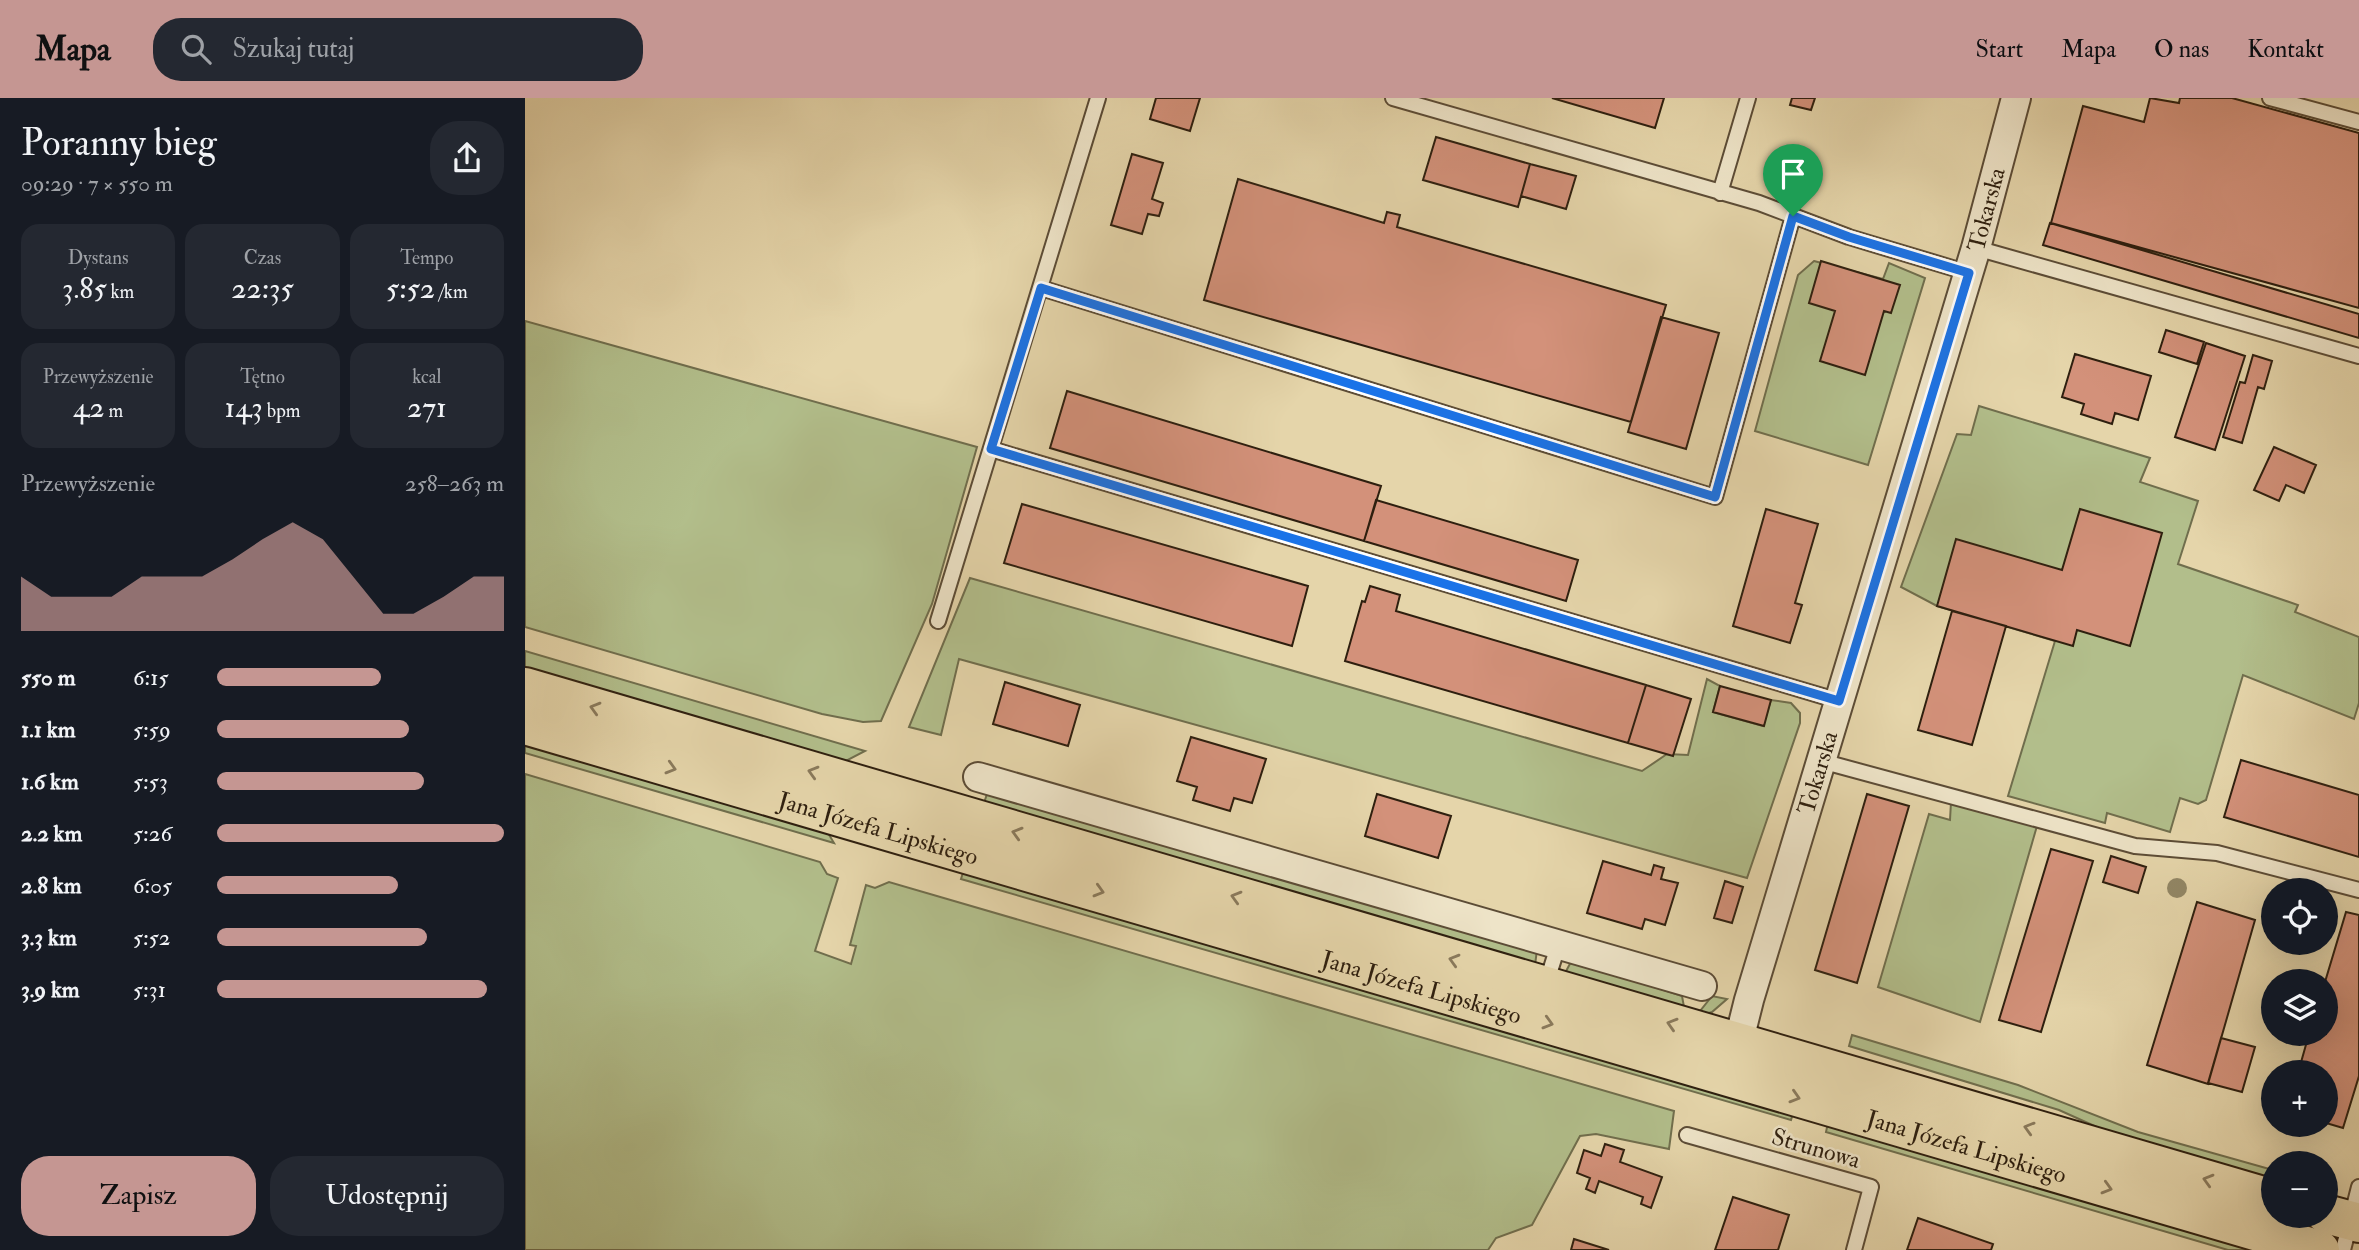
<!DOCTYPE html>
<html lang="pl">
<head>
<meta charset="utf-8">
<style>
  body { margin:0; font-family:"IM FELL Double Pica",serif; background:#242831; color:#f1f3f6; height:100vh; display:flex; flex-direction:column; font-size:26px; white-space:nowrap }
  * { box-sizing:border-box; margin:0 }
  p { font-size:23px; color:#9ea1a6 }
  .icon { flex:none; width:38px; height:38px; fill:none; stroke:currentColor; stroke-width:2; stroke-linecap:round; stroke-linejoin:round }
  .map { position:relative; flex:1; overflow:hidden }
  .panel { display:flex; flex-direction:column; background:#171b24; width:525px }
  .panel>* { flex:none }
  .tools { position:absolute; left:1736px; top:780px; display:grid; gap:14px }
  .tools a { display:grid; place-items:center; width:77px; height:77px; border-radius:50%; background:#171b24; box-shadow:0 7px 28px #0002; font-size:35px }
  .pin { position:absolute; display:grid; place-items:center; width:60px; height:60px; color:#fff; margin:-72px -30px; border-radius:50% 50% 50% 0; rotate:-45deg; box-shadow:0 0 7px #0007 }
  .pin .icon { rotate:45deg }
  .round { display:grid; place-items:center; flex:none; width:74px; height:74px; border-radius:28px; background:#242831 }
  .overview { display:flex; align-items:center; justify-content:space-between; height:119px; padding:0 21px }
  h1 { font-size:38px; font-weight:600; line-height:52px }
  .figures { display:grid; grid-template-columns:repeat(3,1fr); gap:10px; height:119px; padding:7px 21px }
  .figures div { display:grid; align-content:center; border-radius:18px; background:#242831; text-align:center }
  .figures b { font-size:30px; font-weight:600 }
  .figures small { font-size:19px; font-weight:400 }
  .figures p { font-size:19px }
  .chart { height:196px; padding:14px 21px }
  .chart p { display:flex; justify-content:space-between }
  .chart svg { width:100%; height:126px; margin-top:7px; fill:#c59692; opacity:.7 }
  .action { display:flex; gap:14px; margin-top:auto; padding:14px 21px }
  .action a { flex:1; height:80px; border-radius:28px; background:#c59692; color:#111; font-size:28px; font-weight:600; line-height:80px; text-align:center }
  .action a+a { background:#242831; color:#f1f3f6 }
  ul { padding:0 21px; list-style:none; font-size:23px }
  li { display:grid; grid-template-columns:112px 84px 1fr; align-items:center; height:52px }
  li i { height:18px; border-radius:9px; background:#c59692 }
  header { display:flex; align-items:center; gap:42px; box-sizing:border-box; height:98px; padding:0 35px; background:#c59692; color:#111 }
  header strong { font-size:33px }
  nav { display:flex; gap:38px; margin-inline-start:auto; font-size:24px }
  .search { width:490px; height:63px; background:#242831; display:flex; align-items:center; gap:18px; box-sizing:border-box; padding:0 24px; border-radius:28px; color:#9ea1a6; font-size:26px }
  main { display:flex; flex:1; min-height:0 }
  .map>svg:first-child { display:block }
</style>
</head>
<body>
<header>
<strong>Mapa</strong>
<div class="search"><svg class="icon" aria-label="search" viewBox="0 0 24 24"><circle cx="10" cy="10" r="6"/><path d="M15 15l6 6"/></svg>Szukaj tutaj</div>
<nav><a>Start</a><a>Mapa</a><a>O nas</a><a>Kontakt</a></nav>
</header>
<main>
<section class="panel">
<div class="overview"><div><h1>Poranny bieg</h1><p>09:29 · 7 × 550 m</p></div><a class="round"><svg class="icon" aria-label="share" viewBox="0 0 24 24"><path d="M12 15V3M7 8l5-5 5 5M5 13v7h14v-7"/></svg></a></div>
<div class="figures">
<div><p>Dystans</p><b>3.85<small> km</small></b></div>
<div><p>Czas</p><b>22:35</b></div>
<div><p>Tempo</p><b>5:52<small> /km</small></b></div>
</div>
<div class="figures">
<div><p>Przewyższenie</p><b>42<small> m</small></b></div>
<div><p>Tętno</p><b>143<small> bpm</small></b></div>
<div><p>kcal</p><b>271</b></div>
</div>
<div class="chart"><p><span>Przewyższenie</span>258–263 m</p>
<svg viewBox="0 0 160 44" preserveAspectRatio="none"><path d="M0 44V25L10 32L20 32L30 32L40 25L50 25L60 25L70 19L80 12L90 6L100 12L110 25L120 38L130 38L140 32L150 25L160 25V44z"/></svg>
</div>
<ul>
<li><b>550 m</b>6:15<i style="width:57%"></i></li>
<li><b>1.1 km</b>5:59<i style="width:67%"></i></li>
<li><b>1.6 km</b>5:53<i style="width:72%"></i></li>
<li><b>2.2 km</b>5:26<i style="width:100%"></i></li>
<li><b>2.8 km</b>6:05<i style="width:63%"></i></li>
<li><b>3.3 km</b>5:52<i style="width:73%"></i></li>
<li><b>3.9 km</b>5:31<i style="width:94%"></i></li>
</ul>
<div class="action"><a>Zapisz</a><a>Udostępnij</a></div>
</section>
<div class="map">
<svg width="1834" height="1152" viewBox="0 0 1834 1152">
  <rect width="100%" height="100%" fill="#e5d5aa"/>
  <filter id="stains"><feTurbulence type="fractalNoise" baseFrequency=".00286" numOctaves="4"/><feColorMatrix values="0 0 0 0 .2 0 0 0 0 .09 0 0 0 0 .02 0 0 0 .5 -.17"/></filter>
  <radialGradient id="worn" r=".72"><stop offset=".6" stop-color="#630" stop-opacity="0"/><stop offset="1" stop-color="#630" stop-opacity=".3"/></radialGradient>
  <path fill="#b2be8b" stroke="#706e4d" stroke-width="2" d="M1289 163 1358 181 1364 165 1400 180 1343 367 1230 333 1273 177Z
    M0 223 452 349 407 506 356 623 338 624 297 616 0 529Z
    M1454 308 1625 360 1615 384 1673 403 1653 466 1773 507 1770 514 1834 539V605L1829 621 1718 577 1681 702 1673 706 1655 700 1645 734 1582 715 1580 725 1483 698 1530 543 1412 508 1376 489 1432 336 1446 337Z
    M445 480 1117 673 1142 656 1163 657 1182 581 1195 588 1188 614 1238 628 1246 602 1266 605 1275 615V625L1222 780 434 561 416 637 384 629Z
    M0 553 340 653 313 667 0 579Z
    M0 639 303 735 309 745 0 655Z
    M0 676 295 764 302 776 313 780 290 853 326 866 331 848 325 847 341 787 350 790 364 784 1149 1013 1144 1051 1071 1036 1055 1038 1007 1127 971 1140 963 1152H0Z
    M463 693 1012 852 1010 867 457 711Z
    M1426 704 1512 728 1455 924 1353 889 1404 716 1425 722Z
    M440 768 1270 1009 1266 1022 436 781Z
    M1047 862 1157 898 1159 909 1175 913 1187 898 1202 901 1187 914 1177 917 1039 877Z
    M1327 937 1493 987 1613 1034 1748 1072V1087L1614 1048 1534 1012 1324 948Z
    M1304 1020 1758 1152H1703L1301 1034Z"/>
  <path fill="#d3917a" stroke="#2e1f0f" stroke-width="2" d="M631 0H675L665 33 625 21Z
    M1027 0H1139L1130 30Z
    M1267 0H1290L1286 12 1265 7Z
    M1625 0 1654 5 1655 0H1707L1834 35V210L1526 125 1558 8 1619 24Z
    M911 39 1005 66 993 109 898 82Z
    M607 56 638 65 627 101 638 105 634 118 623 116 617 136 586 127Z
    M1005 66 1051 78 1041 111 996 98Z
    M713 81 859 125 862 114 875 117 872 129 1141 207 1106 324 679 202Z
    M1525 125 1834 216V240L1518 147Z
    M1296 163 1375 187 1366 215 1359 213 1340 277 1295 263 1310 213 1284 205Z
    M1136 219 1194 235 1161 351 1103 334Z
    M1641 232 1679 244 1672 266 1634 254Z
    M1681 245 1720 258 1690 352 1650 339Z
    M1550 256 1626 278 1613 322 1590 315 1587 326 1556 316 1559 306 1537 299Z
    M1728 257 1747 263 1739 291 1733 289 1717 345 1698 339 1715 284 1720 285Z
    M542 293 856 388 839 443 525 350Z
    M1749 349 1791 367 1779 395 1761 387 1754 403 1729 392Z
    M851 402 1053 462 1041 503 839 443Z
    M497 406 783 488 767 548 479 465Z
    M1241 411 1293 426 1270 505 1277 507 1265 545 1208 528Z
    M1555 411 1637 435 1605 548 1552 532 1548 548 1412 508 1431 441 1537 472Z
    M845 488 875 497 871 513 1121 587 1103 645 820 563 837 503 840 504Z
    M1427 513 1481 528 1447 647 1393 632Z
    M480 584 555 607 543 648 468 626Z
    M1121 587 1166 601 1148 658 1103 645Z
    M1195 588 1246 602 1239 628 1188 614Z
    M666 639 741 661 727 705 709 700 705 713 668 702 672 689 652 683Z
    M1716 662 1834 697V759L1699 719Z
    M852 696 926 718 913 760 840 738Z
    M1342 696 1384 708 1332 885 1290 872Z
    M1526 751 1568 763 1516 934 1474 922Z
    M1586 758 1621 769 1613 795 1578 784Z
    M1078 763 1126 777 1129 767 1139 770 1136 781 1153 785 1140 827 1120 821 1117 831 1062 815Z
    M1200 783 1218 789 1207 825 1189 820Z
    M1672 804 1730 822 1683 986 1622 967Z
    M1821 814 1834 817V978L1818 1030 1801 1025V975H1773L1784 936H1801L1800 884Z
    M1696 940 1730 949 1717 994 1683 985Z
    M1080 1046 1099 1052 1095 1064 1137 1079 1126 1110 1116 1106 1118 1099 1074 1083 1070 1095 1061 1091 1065 1080 1052 1075 1059 1052 1076 1058Z
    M1208 1099 1264 1117 1253 1152H1190Z
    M1393 1120 1468 1146 1466 1152H1382Z
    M1049 1141 1084 1152H1046Z"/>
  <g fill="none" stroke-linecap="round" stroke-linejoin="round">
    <g stroke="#5c4c36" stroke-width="18">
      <path id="lane" d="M868 0 1234 105 1324 139 1444 175
        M1745 0 1834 24
        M1195 95 1223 0
        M1451 150 1834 258
        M516 190 1190 399 1268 118
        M466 351 1314 603
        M413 523 573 0
        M1296 663 1610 748 1692 755 1834 792
        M1021 886 1033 848
        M1162 1037 1346 1089 1329 1152
        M1818 1152 1834 1089"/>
    </g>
    <g stroke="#5c4c36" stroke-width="32">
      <g id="street">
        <path d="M453 679 1177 888"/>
        <path id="s1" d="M1219 960 1213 946 1224 902 1451 150 1491 0"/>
      </g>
    </g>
    <g stroke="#2e1f0f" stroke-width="42">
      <g id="primary">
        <path d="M0 589 1748 1101"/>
        <path id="s2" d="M0 627 1795 1152"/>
        <path d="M1801 1116 1834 1125"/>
      </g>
    </g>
    <use href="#lane" stroke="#eee4c8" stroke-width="14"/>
    <use href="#street" stroke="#eee4c8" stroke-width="28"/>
    <use href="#primary" stroke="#e5d5aa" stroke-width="38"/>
  </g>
  <circle fill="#928766" cx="1652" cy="790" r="10"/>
  <defs><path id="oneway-chevron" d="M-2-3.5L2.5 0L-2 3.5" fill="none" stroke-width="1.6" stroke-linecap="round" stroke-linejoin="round" transform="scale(1.75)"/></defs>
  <g stroke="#8a7a5c">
    <use href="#oneway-chevron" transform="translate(70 610) rotate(-164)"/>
    <use href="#oneway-chevron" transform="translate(146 670) rotate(16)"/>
    <use href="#oneway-chevron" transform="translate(288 674) rotate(-164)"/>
    <use href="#oneway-chevron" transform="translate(492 735) rotate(-164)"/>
    <use href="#oneway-chevron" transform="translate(574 793) rotate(16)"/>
    <use href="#oneway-chevron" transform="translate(711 799) rotate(-164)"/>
    <use href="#oneway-chevron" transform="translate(929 862) rotate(-164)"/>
    <use href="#oneway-chevron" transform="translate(1023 925) rotate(16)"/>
    <use href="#oneway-chevron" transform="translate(1147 926) rotate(-163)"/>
    <use href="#oneway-chevron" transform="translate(1270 999) rotate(17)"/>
    <use href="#oneway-chevron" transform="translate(1504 1030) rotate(-164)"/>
    <use href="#oneway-chevron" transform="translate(1683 1082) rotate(-164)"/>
    <use href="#oneway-chevron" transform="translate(1582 1090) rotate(16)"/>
  </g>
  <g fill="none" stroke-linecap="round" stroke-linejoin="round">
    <g stroke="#fff" stroke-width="14">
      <path id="route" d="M1268 118 1324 139 1444 175 1314 603 466 351 516 190 1190 399Z"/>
    </g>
    <use href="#route" stroke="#1a73e8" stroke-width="9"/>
  </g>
  <g text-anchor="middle" stroke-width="5" stroke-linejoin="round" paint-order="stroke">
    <g font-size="24" fill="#2e1f0f" stroke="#eee4c8">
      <text dy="8" stroke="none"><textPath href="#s1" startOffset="886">Tokarska</textPath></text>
      <text dy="8" stroke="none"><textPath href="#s1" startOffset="298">Tokarska</textPath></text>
      <text dy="8" stroke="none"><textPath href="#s2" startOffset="368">Jana Józefa Lipskiego</textPath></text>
      <text dy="8" stroke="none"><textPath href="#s2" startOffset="934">Jana Józefa Lipskiego</textPath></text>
      <text dy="8" stroke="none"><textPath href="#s2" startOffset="1502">Jana Józefa Lipskiego</textPath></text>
      <text transform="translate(1291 1050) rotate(16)" y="8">Strunowa</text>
    </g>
  </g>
  <rect width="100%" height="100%" filter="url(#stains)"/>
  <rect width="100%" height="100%" fill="url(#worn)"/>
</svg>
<div class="tools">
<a><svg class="icon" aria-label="locate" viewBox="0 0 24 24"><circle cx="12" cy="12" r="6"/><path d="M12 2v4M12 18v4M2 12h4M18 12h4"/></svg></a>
<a><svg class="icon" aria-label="layers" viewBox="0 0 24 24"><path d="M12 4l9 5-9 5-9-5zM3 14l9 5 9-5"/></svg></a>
<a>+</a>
<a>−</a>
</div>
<div class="pin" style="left:1268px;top:118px;background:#1e9e55"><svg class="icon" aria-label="arrive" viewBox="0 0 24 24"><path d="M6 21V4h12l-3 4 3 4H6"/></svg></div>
</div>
</main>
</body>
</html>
